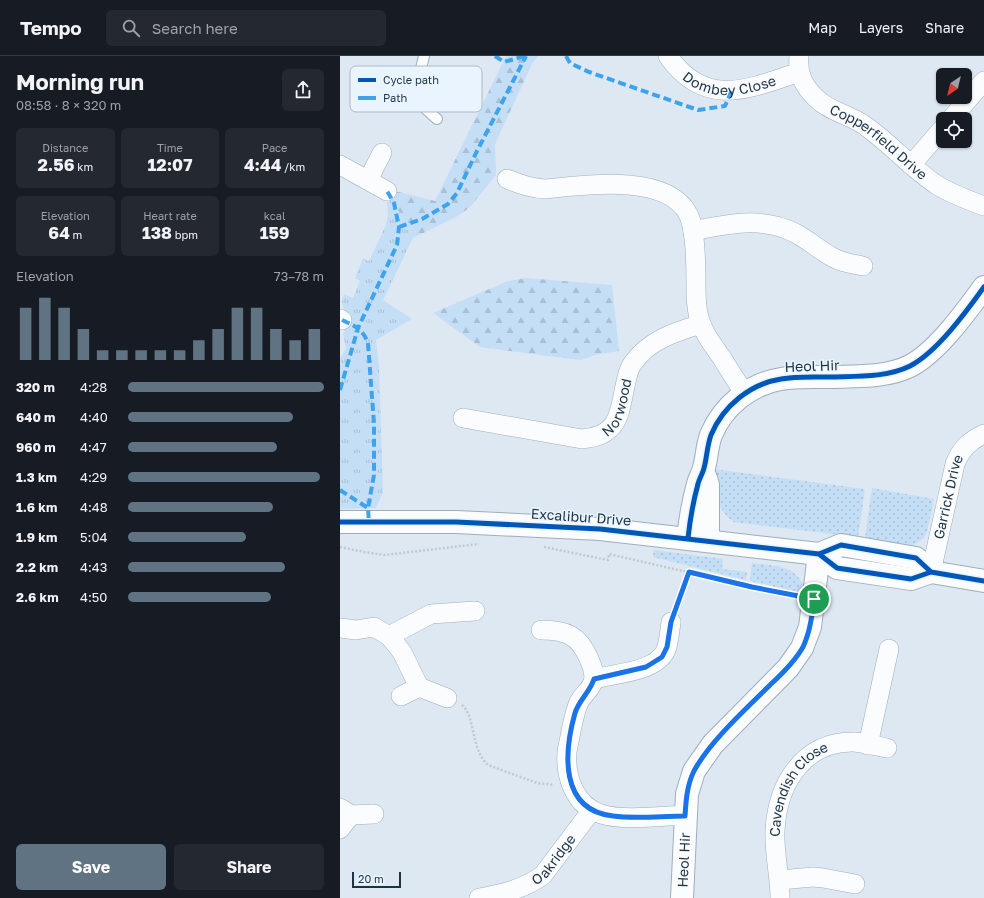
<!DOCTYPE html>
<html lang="en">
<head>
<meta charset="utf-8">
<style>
  body { margin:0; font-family:"Golos Text",sans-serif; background:#242831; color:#f1f3f6; height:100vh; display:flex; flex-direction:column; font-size:15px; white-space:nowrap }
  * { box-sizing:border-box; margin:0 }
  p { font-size:13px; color:#9ea1a6 }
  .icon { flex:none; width:22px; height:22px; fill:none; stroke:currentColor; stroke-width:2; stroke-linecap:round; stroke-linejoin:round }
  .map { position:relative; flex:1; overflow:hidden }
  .side { display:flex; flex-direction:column; background:#171b24; width:340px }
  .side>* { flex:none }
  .needle { width:26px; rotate:215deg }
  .fabs { position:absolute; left:596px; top:12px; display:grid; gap:8px }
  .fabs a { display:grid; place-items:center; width:36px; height:36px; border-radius:6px; background:#171b24; box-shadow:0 1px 3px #0004; font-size:20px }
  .scale { position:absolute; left:12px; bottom:10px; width:49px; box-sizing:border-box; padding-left:4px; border:2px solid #1d3447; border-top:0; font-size:11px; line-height:14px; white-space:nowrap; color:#1d3447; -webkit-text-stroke:3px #e9f4ff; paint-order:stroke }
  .pin { position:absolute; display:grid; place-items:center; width:34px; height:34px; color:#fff; margin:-17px; border:2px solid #fff; border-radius:50%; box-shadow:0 1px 4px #0007 }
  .round { display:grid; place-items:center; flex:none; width:42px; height:42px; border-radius:6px; background:#242831 }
  .summary { display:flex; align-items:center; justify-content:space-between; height:68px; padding:0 16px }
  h1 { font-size:22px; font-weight:700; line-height:30px }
  .stats { display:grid; grid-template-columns:repeat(3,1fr); gap:6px; height:68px; padding:4px 16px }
  .stats div { display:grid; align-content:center; border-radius:6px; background:#242831; text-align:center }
  .stats b { font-size:17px; font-weight:700 }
  .stats small { font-size:11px; font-weight:400 }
  .stats p { font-size:11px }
  .chart { height:112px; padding:8px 16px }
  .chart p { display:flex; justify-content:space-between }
  .chart svg { width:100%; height:72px; margin-top:4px; stroke:#607383; stroke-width:6 }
  .primary-button { display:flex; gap:8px; margin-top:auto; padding:8px 16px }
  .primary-button a { flex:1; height:46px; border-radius:6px; background:#607383; color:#fff; font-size:16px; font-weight:700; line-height:46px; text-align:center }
  .primary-button a+a { background:#242831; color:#f1f3f6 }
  ul { padding:0 16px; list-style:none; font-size:13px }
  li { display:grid; grid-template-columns:64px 48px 1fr; align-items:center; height:30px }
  li i { height:10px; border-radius:5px; background:#607383 }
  header { display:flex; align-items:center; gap:24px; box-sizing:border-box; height:56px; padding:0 20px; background:#171b24; border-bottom:1px solid #363941 }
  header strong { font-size:19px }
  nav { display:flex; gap:22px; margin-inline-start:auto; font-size:14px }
  .search { width:280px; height:36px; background:#242831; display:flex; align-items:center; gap:10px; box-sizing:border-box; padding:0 14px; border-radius:6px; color:#9ea1a6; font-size:15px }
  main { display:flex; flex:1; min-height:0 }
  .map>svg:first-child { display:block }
</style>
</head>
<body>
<header>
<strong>Tempo</strong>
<div class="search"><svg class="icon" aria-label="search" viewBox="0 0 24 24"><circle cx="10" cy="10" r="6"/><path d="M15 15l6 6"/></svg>Search here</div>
<nav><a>Map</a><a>Layers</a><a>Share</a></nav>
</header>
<main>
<section class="side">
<div class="summary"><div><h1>Morning run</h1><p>08:58 · 8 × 320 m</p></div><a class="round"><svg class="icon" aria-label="share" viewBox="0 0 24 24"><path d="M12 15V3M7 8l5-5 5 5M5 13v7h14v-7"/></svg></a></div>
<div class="stats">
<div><p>Distance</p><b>2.56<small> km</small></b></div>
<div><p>Time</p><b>12:07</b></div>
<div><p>Pace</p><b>4:44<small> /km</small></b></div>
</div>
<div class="stats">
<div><p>Elevation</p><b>64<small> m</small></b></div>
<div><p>Heart rate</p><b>138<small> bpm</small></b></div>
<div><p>kcal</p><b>159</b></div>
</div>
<div class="chart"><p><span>Elevation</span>73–78 m</p>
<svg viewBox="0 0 160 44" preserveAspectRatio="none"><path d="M5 44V12M15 44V6M25 44V12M35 44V25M45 44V38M55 44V38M65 44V38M75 44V38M85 44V38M95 44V32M105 44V25M115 44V12M125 44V12M135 44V25M145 44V32M155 44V25"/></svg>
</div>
<ul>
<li><b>320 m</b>4:28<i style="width:100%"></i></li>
<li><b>640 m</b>4:40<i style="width:84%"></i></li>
<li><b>960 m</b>4:47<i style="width:76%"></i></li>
<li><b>1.3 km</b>4:29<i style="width:98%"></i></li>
<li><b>1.6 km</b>4:48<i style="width:74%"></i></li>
<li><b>1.9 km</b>5:04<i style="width:60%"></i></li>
<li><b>2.2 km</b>4:43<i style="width:80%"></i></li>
<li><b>2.6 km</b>4:50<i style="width:73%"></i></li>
</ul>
<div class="primary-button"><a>Save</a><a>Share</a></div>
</section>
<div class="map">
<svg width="644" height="842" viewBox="0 0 644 842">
  <defs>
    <pattern id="grass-dots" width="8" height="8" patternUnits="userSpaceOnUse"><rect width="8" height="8" fill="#c4def6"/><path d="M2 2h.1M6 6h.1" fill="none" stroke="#a8bfd4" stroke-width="1.8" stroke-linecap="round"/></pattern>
    <pattern id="forest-firs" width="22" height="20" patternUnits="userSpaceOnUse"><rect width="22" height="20" fill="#c4def6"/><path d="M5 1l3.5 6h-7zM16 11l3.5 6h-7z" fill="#a8bfd4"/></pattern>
    <pattern id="park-tufts" width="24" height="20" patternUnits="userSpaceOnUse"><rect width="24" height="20" fill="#c4def6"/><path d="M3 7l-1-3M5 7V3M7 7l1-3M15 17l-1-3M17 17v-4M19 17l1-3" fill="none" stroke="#a8bfd4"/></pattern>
  </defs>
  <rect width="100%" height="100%" fill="#dde8f3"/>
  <path fill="url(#grass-dots)" d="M373 413 525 433 518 481 394 466C374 452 376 435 373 413Z
    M532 432 594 443 587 476 584 482 572 490 525 482Z
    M314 494 383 503 382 513 407 516 406 524 313 501Z
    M412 507C434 510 456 508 464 532L457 536 410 525Z"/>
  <path fill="url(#forest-firs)" d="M166 0H198L192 8 155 88 156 119 130 151 118 160 73 182 52 143 55 135 95 145Z
    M186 222 272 229 279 295 259 298 240 304 140 291 93 257 168 225Z"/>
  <path fill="url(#park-tufts)" d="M52 143 73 182 43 244 72 263 36 284 39 310 43 436 36 452 0 453V303L6 292 3 278 10 261C3 253 0 248 4 238L13 242 20 225 15 222 23 202 29 205 46 169 48 159 47 146Z"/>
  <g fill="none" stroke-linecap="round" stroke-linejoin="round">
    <g stroke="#9faebc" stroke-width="12">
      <path id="lane" d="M84 0 76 34 78 46 97 63"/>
    </g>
    <g stroke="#9faebc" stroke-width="20">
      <g id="street">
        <path id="s1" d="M328 0C365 53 409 33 459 16"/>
        <path id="s2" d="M459 0C457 18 464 31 477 43 489 55 510 59 524 69 550 87 571 112 597 129 611 138 628 144 644 150"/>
        <path d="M611 63 644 25"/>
        <path d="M0 109 47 135"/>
        <path d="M571 109 603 72"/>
        <path d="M167 123C180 128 192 133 206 133 244 129 327 117 348 158 351 163 352 170 353 175 356 193 356 212 356 230 356 239 356 248 358 257 361 274 372 288 382 302 389 314 397 326 405 338"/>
        <path d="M28 124 42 97"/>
        <path d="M353 175C386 168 423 160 455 177 469 184 480 195 494 202 503 207 513 208 523 210"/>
        <path d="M0 263 2 264"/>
        <path id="s3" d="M123 362 242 383C278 380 279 360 285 330 287 322 288 313 293 307 309 284 335 276 361 268"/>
        <path id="s4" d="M591 516 615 408C621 393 629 385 644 378"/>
        <path d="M0 572 16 574 34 571 49 580 62 596 79 631 107 642"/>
        <path d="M201 574C226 574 239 579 249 603 252 609 254 616 254 623 252 633 243 638 239 646 235 655 233 666 231 675 230 682 228 689 227 696 225 721 235 750 261 758 282 765 322 760 345 759"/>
        <path d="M49 580 91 558 135 555"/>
        <path d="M254 623C276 617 320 616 327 591 329 583 330 574 331 566"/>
        <path d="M61 640 79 631"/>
        <path d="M528 689 549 593"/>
        <path d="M0 752 11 759 34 758"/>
        <path d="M0 773 11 759"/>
        <path d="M440 824 473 821 483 822 515 828"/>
        <path id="s5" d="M139 842C162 838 184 833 203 819L252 754"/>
        <path id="s6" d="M440 842C440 820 434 798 435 775 437 729 463 685 514 686 525 687 537 690 547 692"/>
      </g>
    </g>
    <g stroke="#9faebc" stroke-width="24">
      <g id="secondary">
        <path d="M366 422 368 429V484"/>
        <path d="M0 466H116L260 473 479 498 501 489 576 502 591 516"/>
        <path d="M348 482C350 464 353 446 358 428 359 423 363 417 364 412 367 401 367 390 371 379 383 350 410 328 441 323 456 320 474 321 489 321 515 320 546 322 570 310 597 296 626 256 644 231"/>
        <path d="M479 498 497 512 571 523 591 516 644 525"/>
        <path id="s7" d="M342 842 347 738 354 715 373 688 448 612 462 592 470 571 479 498"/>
      </g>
    </g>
    <path stroke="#c2c9cd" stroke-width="2.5" stroke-dasharray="2 2" stroke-linecap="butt" d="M0 491 24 496 44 499 139 488
      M204 491 268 504 269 498 412 531 456 540
      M336 551 349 516
      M122 649C136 661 130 692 148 709L197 727 214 729"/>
    <use href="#lane" stroke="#fafcfd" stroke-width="10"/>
    <use href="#street" stroke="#fafcfd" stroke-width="19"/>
    <use href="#secondary" stroke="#fafcfd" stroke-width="22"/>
    <path stroke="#3da3ec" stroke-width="4" stroke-dasharray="8 4" stroke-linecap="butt" d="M155 0 164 6 185 0
      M226 0 230 7 249 16 358 54 385 50 392 34
      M59 171 82 163 108 148 117 137 136 97 186 0
      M2 264C16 271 22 272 28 287L34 368V419L28 452 29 467
      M0 334 18 272 57 189 59 171 54 147 47 135
      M0 434 28 452"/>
    <g stroke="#e9f4ff" stroke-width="8">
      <path id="cycleway" d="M0 466H116L260 473 479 498 501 489 576 502 591 516
        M348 482C350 464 353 446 358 428 359 423 363 417 364 412 367 401 367 390 371 379 383 350 410 328 441 323 456 320 474 321 489 321 515 320 546 322 570 310 597 296 626 256 644 231
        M479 498 497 512 571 523 591 516 644 525"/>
    </g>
    <use href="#cycleway" stroke="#0057b8" stroke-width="5"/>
  </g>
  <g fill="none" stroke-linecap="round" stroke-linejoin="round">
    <g stroke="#fff" stroke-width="8">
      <path id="route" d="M349 516 412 531 474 543C472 560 470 576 463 591 455 605 443 617 431 628 407 652 370 685 354 715 347 729 346 744 345 760 322 760 296 763 273 760 219 754 224 696 235 657 239 644 250 636 254 623L306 611 322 601 327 591 331 566Z"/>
    </g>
    <use href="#route" stroke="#1a73e8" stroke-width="5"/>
  </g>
  <g text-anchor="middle" stroke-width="3" stroke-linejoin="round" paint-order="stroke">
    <g font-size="14" fill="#1d3447" stroke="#e9f4ff">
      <text dy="5" stroke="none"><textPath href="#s1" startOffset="73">Dombey Close</textPath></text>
      <text dy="5" stroke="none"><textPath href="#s2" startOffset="124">Copperfield Drive</textPath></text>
      <text transform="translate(472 310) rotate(-2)" y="5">Heol Hir</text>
      <text dy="5" stroke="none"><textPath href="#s3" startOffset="174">Norwood</textPath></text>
      <text dy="5" stroke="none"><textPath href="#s4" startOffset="77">Garrick Drive</textPath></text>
      <text transform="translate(241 461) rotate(4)" y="5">Excalibur Drive</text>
      <text dy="5" stroke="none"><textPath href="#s6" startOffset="117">Cavendish Close</textPath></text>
      <text dy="5" stroke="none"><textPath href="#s5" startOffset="87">Oakridge</textPath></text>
      <text dy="5" stroke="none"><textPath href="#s7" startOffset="38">Heol Hir</textPath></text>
    </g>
  </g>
  <rect x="10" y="10" width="132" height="46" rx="6" fill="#e9f4ff" stroke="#acbac8" stroke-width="1"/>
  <rect x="18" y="22" width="18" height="4" fill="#0057b8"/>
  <rect x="18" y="40" width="18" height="4" fill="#3da3ec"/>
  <g font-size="11" fill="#1d3447">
    <text x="43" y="28">Cycle path</text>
    <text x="43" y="46">Path</text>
  </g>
</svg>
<div class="fabs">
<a><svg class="needle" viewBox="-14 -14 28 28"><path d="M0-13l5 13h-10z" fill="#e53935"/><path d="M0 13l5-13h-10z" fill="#9ea1a6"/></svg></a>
<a><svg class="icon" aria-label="locate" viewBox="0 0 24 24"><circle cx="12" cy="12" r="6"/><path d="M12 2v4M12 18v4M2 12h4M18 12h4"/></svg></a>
</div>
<div class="scale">20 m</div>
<div class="pin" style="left:474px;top:543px;background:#1e9e55"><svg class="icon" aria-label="arrive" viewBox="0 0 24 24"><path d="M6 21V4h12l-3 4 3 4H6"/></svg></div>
</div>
</main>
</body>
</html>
